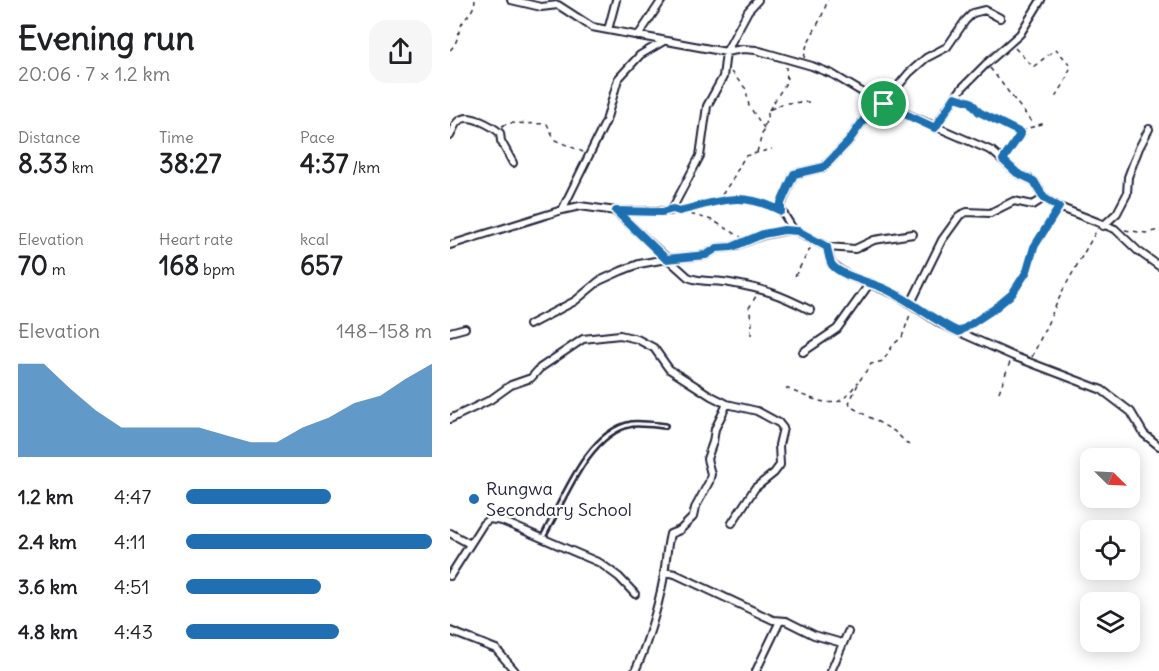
<!DOCTYPE html>
<html lang="en">
<head>
<meta charset="utf-8">
<style>
  body { margin:0; font-family:Delius,sans-serif; background:#f6f6f6; color:#202124; height:100vh; display:flex; flex-direction:column; font-size:22px; white-space:nowrap }
  * { box-sizing:border-box; margin:0 }
  p { font-size:20px; color:#757577 }
  .icon { flex:none; width:33px; height:33px; fill:none; stroke:currentColor; stroke-width:2; stroke-linecap:round; stroke-linejoin:round }
  .map { position:relative; flex:1; overflow:hidden }
  .side { display:flex; flex-direction:column; background:#fff; width:450px }
  .side>* { flex:none }
  .needle { width:39px; rotate:114deg }
  .tools { position:absolute; left:630px; top:448px; display:grid; gap:12px }
  .tools a { display:grid; place-items:center; width:60px; height:60px; border-radius:12px; background:#fff; box-shadow:0 3px 15px #0003; font-size:30px }
  .pin { position:absolute; display:grid; place-items:center; width:51px; height:51px; color:#fff; margin:-26px; border:3px solid #fff; border-radius:50%; box-shadow:0 2px 6px #0007 }
  .round { display:grid; place-items:center; flex:none; width:63px; height:63px; border-radius:18px; background:#f6f6f6 }
  .headline { display:flex; align-items:center; justify-content:space-between; height:102px; padding:0 18px }
  h1 { font-size:33px; font-weight:800; line-height:45px }
  .stats { display:grid; grid-template-columns:repeat(3,1fr); gap:9px; height:102px; padding:6px 18px }
  .stats div { display:grid; align-content:center }
  .stats b { font-size:26px; font-weight:800 }
  .stats small { font-size:16px; font-weight:400 }
  .stats p { font-size:16px }
  .chart { height:168px; padding:12px 18px }
  .chart p { display:flex; justify-content:space-between }
  .chart svg { width:100%; height:108px; margin-top:6px; fill:#1f6fb2; opacity:.7 }
  ul { padding:0 18px; list-style:none; font-size:20px }
  li { display:grid; grid-template-columns:96px 72px 1fr; align-items:center; height:45px }
  li i { height:15px; border-radius:8px; background:#1f6fb2 }
  main { display:flex; flex:1; min-height:0 }
  .map>svg:first-child { display:block }
</style>
</head>
<body>
<main>
<section class="side">
<div class="headline"><div><h1>Evening run</h1><p>20:06 · 7 × 1.2 km</p></div><a class="round"><svg class="icon" aria-label="share" viewBox="0 0 24 24"><path d="M12 15V3M7 8l5-5 5 5M5 13v7h14v-7"/></svg></a></div>
<div class="stats">
<div><p>Distance</p><b>8.33<small> km</small></b></div>
<div><p>Time</p><b>38:27</b></div>
<div><p>Pace</p><b>4:37<small> /km</small></b></div>
</div>
<div class="stats">
<div><p>Elevation</p><b>70<small> m</small></b></div>
<div><p>Heart rate</p><b>168<small> bpm</small></b></div>
<div><p>kcal</p><b>657</b></div>
</div>
<div class="chart"><p><span>Elevation</span>148–158 m</p>
<svg viewBox="0 0 160 44" preserveAspectRatio="none"><path d="M0 44V6L10 6L20 16L30 25L40 32L50 32L60 32L70 32L80 35L90 38L100 38L110 32L120 28L130 22L140 19L150 12L160 6V44z"/></svg>
</div>
<ul>
<li><b>1.2 km</b>4:47<i style="width:59%"></i></li>
<li><b>2.4 km</b>4:11<i style="width:100%"></i></li>
<li><b>3.6 km</b>4:51<i style="width:55%"></i></li>
<li><b>4.8 km</b>4:43<i style="width:62%"></i></li>
</ul>
</section>
<div class="map">
<svg width="709" height="671" viewBox="0 0 709 671">
  <rect width="100%" height="100%" fill="#fff"/>
  <filter id="ink" filterUnits="userSpaceOnUse"><feTurbulence type="fractalNoise" baseFrequency=".0167" numOctaves="2"/><feDisplacementMap in="SourceGraphic" scale="12" xChannelSelector="R" yChannelSelector="G"/><feConvolveMatrix kernelMatrix="1 2 1 2 8 2 1 2 1" color-interpolation-filters="sRGB"/></filter>
  <g filter="url(#ink)">
    <g fill="none" stroke-linecap="round" stroke-linejoin="round">
      <g stroke="#22223b" stroke-width="8">
        <path id="lane" d="M93 537C113 502 137 432 182 424 192 423 205 425 215 426"/>
      </g>
      <g stroke="#22223b" stroke-width="10">
        <path id="street" d="M61 0 91 7 108 5 142 27 276 52 293 49 306 50 362 66 382 74 427 101 542 151 567 173 584 181 594 198 609 207 665 229 688 251 709 266
          M158 30 166 0
          M188 36 212 0
          M433 104 459 73 476 58 497 47 515 21 523 13 535 10 550 18
          M485 128 496 110 512 88 535 65 570 34 591 0
          M0 136C3 131 4 123 10 120 20 113 42 126 50 133L51 141 63 163
          M112 210 156 121 168 79 190 55 214 41
          M166 212 238 277C250 283 266 280 280 283 314 289 329 294 360 310
          M653 226 667 213 677 194 678 177 689 148 699 129
          M343 229 330 208 344 174 374 167 398 142 427 101
          M0 245 112 210 130 206 166 211H221L250 156 257 106 273 77 276 52 298 11 308 0
          M377 247 381 263 384 266 398 275 449 296 491 324 563 356 652 390 681 412 694 434 709 446
          M461 303 492 240 510 215 517 212 540 213 564 201 583 205 594 198
          M79 325 125 301 149 281 171 271 189 264 216 259 256 255 267 248 282 247 313 235 343 229 377 247 405 249 424 240 463 234
          M0 332 15 328
          M353 352 387 329 420 283
          M0 419 40 400 61 385 81 378 90 368 133 339 170 335 187 339 204 348 219 369 261 396 277 404 307 411 329 423 333 428 329 445 330 465 324 473 305 488 282 523
          M0 533 20 544
          M214 572 225 574 323 620 336 621 364 635 392 643
          M0 576 33 524 39 519 52 521 150 563 169 577 185 594
          M0 631 46 649 65 671
          M185 671C196 648 208 607 213 581 216 565 216 550 220 534L230 530 243 517 245 508 259 482 261 474 257 459 263 442 265 429 277 404
          M306 671 330 621
          M381 671 398 632"/>
      </g>
      <path stroke="#22223b" stroke-width="1.5" stroke-dasharray="4.5 4.5" stroke-linecap="butt" d="M565 48 583 67 606 49 621 66 614 84 604 99
        M0 50C9 42 7 32 13 22 19 14 24 10 25 0
        M354 58 357 44 371 18 378 0
        M540 68 584 125
        M281 72 296 89 299 106 314 128
        M512 99C525 103 522 106 531 113 542 121 558 127 571 133
        M319 110 337 81 336 67
        M52 126 59 123 97 124 105 140 133 152
        M307 152 319 110 334 103 359 102
        M556 154 576 129 595 123
        M267 202 282 180 295 156 322 149
        M229 211C265 203 290 191 324 208
        M232 212 262 220 291 237
        M675 230 696 233 709 230
        M345 276 361 247
        M515 329 544 309 562 294 577 271 584 247 605 212
        M301 335 302 323 299 308 306 296
        M582 357 613 290 648 228
        M336 388C350 394 372 405 387 402 395 400 403 388 408 382
        M549 392 560 362
        M459 445 444 431 403 408 399 403 410 380 421 364 433 361 443 345 452 337 461 312"/>
      <use href="#lane" stroke="#fff" stroke-width="3"/>
      <use href="#street" stroke="#fff" stroke-width="6"/>
    </g>
  </g>
  <g fill="none" stroke-linecap="round" stroke-linejoin="round" filter="url(#ink)">
    <g stroke="#fff" stroke-width="12">
      <path id="route" d="M505 97 521 102 529 112 571 133 553 160 567 173 584 181 594 198 609 207 584 247 577 271 562 294 544 309 509 332C482 320 460 299 433 288 420 282 391 276 382 265 379 260 378 252 377 247L348 231 334 230 313 234 282 247 267 248 256 255 216 259 166 211 212 212 223 209 229 211C271 201 290 190 331 211V203L344 174 374 167 398 142 427 101 485 128Z"/>
    </g>
    <use href="#route" stroke="#1f6fb2" stroke-width="8"/>
  </g>
  <circle fill="#1f6fb2" stroke="#fff" stroke-width="2" cx="24" cy="499" r="6"/>
  <g text-anchor="middle" stroke-width="4.5" stroke-linejoin="round" paint-order="stroke">
    <g font-size="18" fill="#22223b" stroke="#fff" text-anchor="start">
      <text x="36" y="495">Rungwa<tspan x="36" dy="21">Secondary School</tspan></text>
    </g>
  </g>
</svg>
<div class="tools">
<a><svg class="needle" viewBox="-14 -14 28 28"><path d="M0-13l5 13h-10z" fill="#e53935"/><path d="M0 13l5-13h-10z" fill="#757577"/></svg></a>
<a><svg class="icon" aria-label="locate" viewBox="0 0 24 24"><circle cx="12" cy="12" r="6"/><path d="M12 2v4M12 18v4M2 12h4M18 12h4"/></svg></a>
<a><svg class="icon" aria-label="layers" viewBox="0 0 24 24"><path d="M12 4l9 5-9 5-9-5zM3 14l9 5 9-5"/></svg></a>
</div>
<div class="pin" style="left:434px;top:104px;background:#1e9e55"><svg class="icon" aria-label="arrive" viewBox="0 0 24 24"><path d="M6 21V4h12l-3 4 3 4H6"/></svg></div>
</div>
</main>
</body>
</html>
